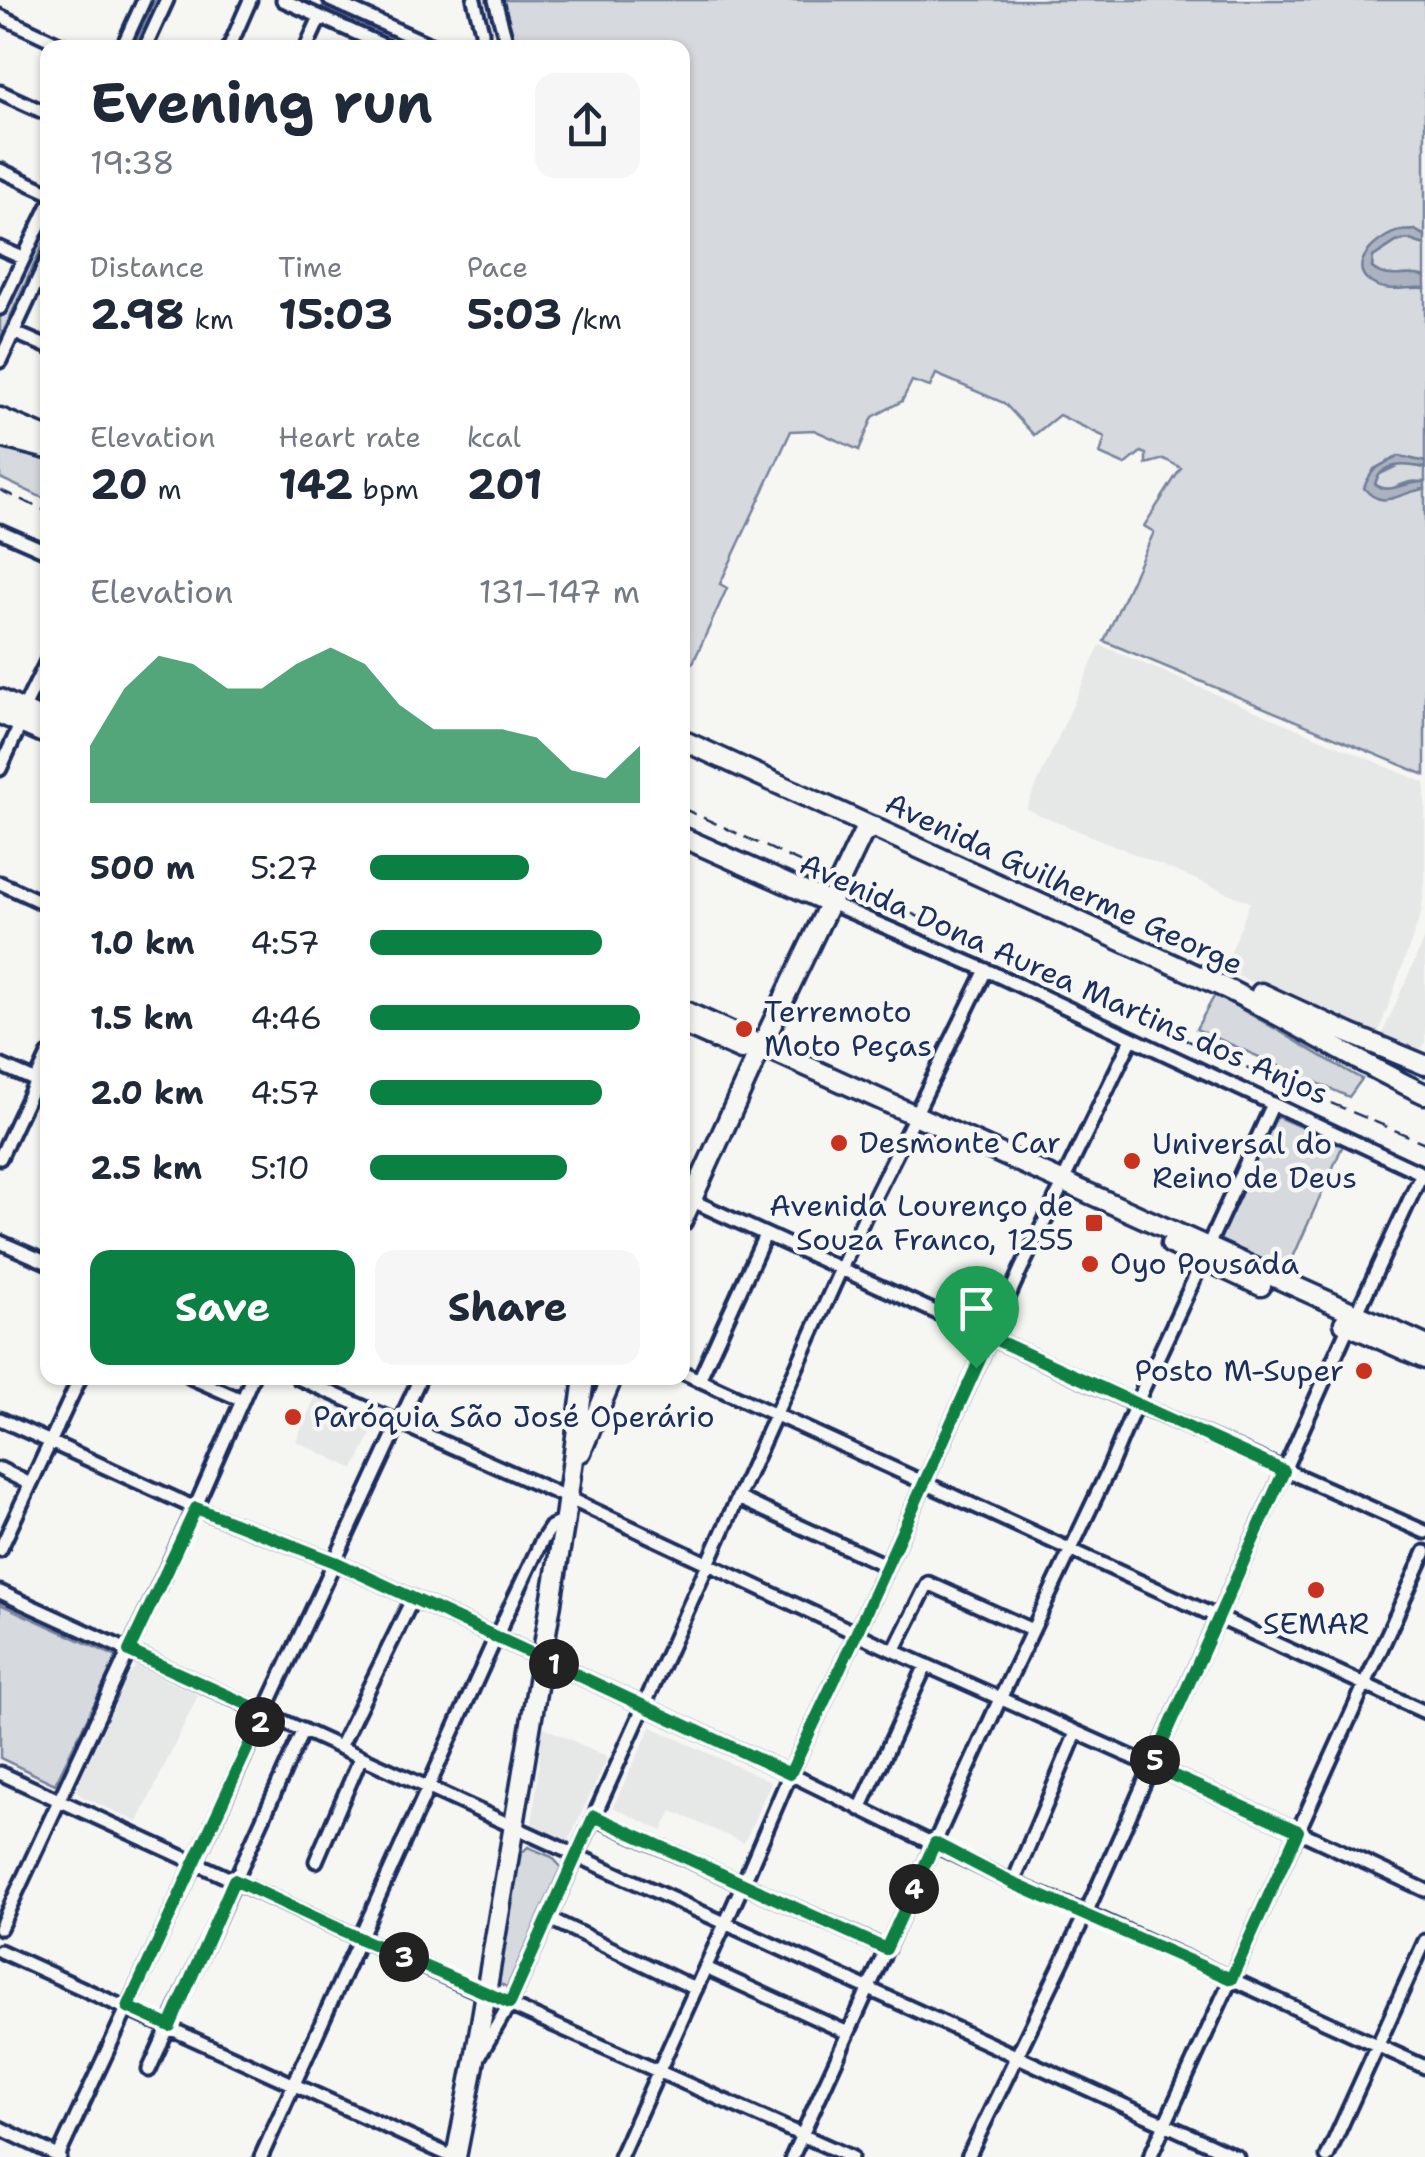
<!DOCTYPE html>
<html lang="en">
<head>
<meta charset="utf-8">
<style>
  body { margin:0; font-family:"Shantell Sans",sans-serif; background:#f6f6f7; color:#1f2937; height:100vh; display:flex; flex-direction:column; font-size:38px; white-space:nowrap }
  * { box-sizing:border-box; margin:0 }
  p { font-size:32px; color:#747a83 }
  .icon { flex:none; width:55px; height:55px; fill:none; stroke:currentColor; stroke-width:2; stroke-linecap:round; stroke-linejoin:round }
  .map { position:relative; flex:1; overflow:hidden }
  .panel { position:absolute; left:40px; top:40px; width:650px; height:1345px; display:flex; flex-direction:column; background:#fff; border-radius:20px; box-shadow:0 2px 8px #0004 }
  .panel>* { flex:none }
  .pin { position:absolute; display:grid; place-items:center; width:85px; height:85px; color:#fff; margin:-102px -42px; border-radius:50% 50% 50% 0; rotate:-45deg; box-shadow:0 0 10px #0007 }
  .pin .icon { rotate:45deg }
  .km { position:absolute; width:50px; height:50px; margin:-25px; border-radius:50%; background:#222; color:#fff; font-size:28px; line-height:50px; text-align:center }
  .round { display:grid; place-items:center; flex:none; width:105px; height:105px; border-radius:20px; background:#f6f6f7 }
  .head { display:flex; align-items:center; justify-content:space-between; height:170px; padding:0 50px }
  h1 { font-size:55px; font-weight:700; line-height:75px }
  .metrics { display:grid; grid-template-columns:repeat(3,1fr); gap:15px; height:170px; padding:10px 50px }
  .metrics div { display:grid; align-content:center }
  .metrics b { font-size:42px; font-weight:700 }
  .metrics small { font-size:28px; font-weight:400 }
  .metrics p { font-size:28px }
  .chart { height:280px; padding:20px 50px }
  .chart p { display:flex; justify-content:space-between }
  .chart svg { width:100%; height:180px; margin-top:10px; fill:#0b8043; opacity:.7 }
  .cta { display:flex; gap:20px; margin-top:auto; padding:20px 50px }
  .cta a { flex:1; height:115px; border-radius:20px; background:#0b8043; color:#fff; font-size:40px; font-weight:700; line-height:115px; text-align:center }
  .cta a+a { background:#f6f6f7; color:#1f2937 }
  ul { padding:0 50px; list-style:none; font-size:32px }
  li { display:grid; grid-template-columns:160px 120px 1fr; align-items:center; height:75px }
  li i { height:25px; border-radius:12px; background:#0b8043 }
  .map>svg:first-child { display:block }
</style>
</head>
<body>
<div class="map">
<svg width="1425" height="2157" viewBox="0 0 1425 2157">
  <rect width="100%" height="100%" fill="#f6f6f2"/>
  <filter id="ink" filterUnits="userSpaceOnUse"><feTurbulence type="fractalNoise" baseFrequency=".01" numOctaves="2"/><feDisplacementMap in="SourceGraphic" scale="20" xChannelSelector="R" yChannelSelector="G"/><feConvolveMatrix kernelMatrix="1 2 1 2 8 2 1 2 1" color-interpolation-filters="sRGB"/></filter>
  <g filter="url(#ink)">
    <path fill="#e6e7e7" d="M1100 645 1425 783V882L1421 914 1377 1037 1224 970 1250 902 1026 809Z
      M1425 938V1042L1418 1056 1379 1041Z
      M317 1393 378 1420 354 1469 296 1441Z
      M136 1666 198 1695 138 1822 81 1796 76 1789 129 1675Z
      M543 1727 608 1757 567 1844 532 1827Z
      M651 1727 771 1782 744 1843 672 1811 662 1831 613 1807Z"/>
    <path fill="#d6d9dd" stroke="#78849e" stroke-width="2.5" d="M503 0H1425V236L1415 230C1391 237 1360 242 1363 273L1425 288V462L1399 456 1374 469 1365 488 1390 499 1412 490 1425 489V775L1104 641 1154 532 1144 526 1181 468 1164 459 1146 464V454L1141 452 1125 465 1100 454 1105 437 1059 415 1034 435 1004 403 936 374 930 387 912 381 902 401 873 417 859 450 814 430 791 431 720 584 727 588 693 663 683 659 682 48 516 47Z
      M47 214V247L0 352V317Z
      M1407 239 1425 245V277C1407 270 1389 282 1372 268L1373 257 1396 242Z
      M0 448 47 457V493L45 499 0 478Z
      M1403 463 1425 468V482C1420 482 1414 481 1410 482 1396 485 1387 495 1375 484L1378 475Z
      M1215 995C1265 1021 1312 1052 1362 1079L1349 1097 1196 1029Z
      M1275 1116 1343 1145 1287 1271 1218 1239Z
      M0 1604 117 1657 55 1784 0 1758Z
      M528 1847 552 1857 561 1867 507 1987 499 1983 516 1873 520 1854Z"/>
    <path fill="#abb2c0" stroke="#717e99" stroke-width="2.5" d="M1415 230 1425 236V245L1407 239 1396 242 1373 257 1372 268C1389 282 1407 270 1425 277V288C1407 286 1386 294 1370 282 1345 264 1380 236 1399 231 1404 230 1409 231 1415 230Z
      M1400 456 1425 462V468C1406 464 1381 461 1375 484 1389 496 1405 481 1425 482V489C1401 491 1383 512 1364 488 1372 466 1380 466 1400 456Z"/>
    <g fill="none" stroke-linecap="round" stroke-linejoin="round">
      <path stroke="#717e99" stroke-width="2.5" d="M133 48 155 0
        M0 339 48 234"/>
      <g stroke="#1b2f5e" stroke-width="19">
        <path id="minor" d="M283 0 389 48
          M330 0 437 48
          M474 0 482 31V48
          M495 0 508 48
          M0 16 68 48
          M122 48 144 0
          M145 48 167 0
          M229 48 250 0
          M306 48 320 17
          M0 92 48 114
          M0 170 48 192
          M0 248 23 258
          M0 308 48 207
          M13 332 48 347
          M0 361 48 258
          M0 531 48 552
          M23 710 48 659
          M0 769 21 723
          M0 883 48 905
          M830 903 986 970 1425 1175
          M0 1065 48 1086
          M915 1115 986 970
          M0 1158 48 1055
          M1063 1181 1132 1038
          M682 1196 1136 1404 1425 1532
          M0 1242 48 1263
          M1207 1248 1273 1104
          M1356 1315 1422 1173
          M682 1372 1425 1712
          M192 1378 242 1400
          M298 1378 568 1498 894 1651 1298 1831 1425 1890
          M699 1380 765 1235
          M0 1419 195 1508 335 1562 790 1774 1013 1883 1086 1913 1425 2067
          M0 1469 30 1484
          M738 1498 887 1566
          M0 1550 80 1378
          M0 1592 1237 2157
          M894 1651 928 1583 1032 1630
          M340 1747 413 1598
          M0 1773 361 1939 851 2157
          M860 1809 926 1665
          M594 1817 887 1949
          M316 1861 361 1757
          M1013 1883 1076 1733
          M548 1918 696 1989
          M0 1928 195 1508 252 1378
          M0 1951 453 2157
          M706 1968 848 2033
          M480 2055 510 2003 864 1218 911 1124
          M149 2070 303 1730
          M0 2128 60 2157
          M58 2157 420 1378
          M261 2157 496 1637 541 1542 551 1527 557 1524 564 1525
          M620 2157 743 1884 790 1774 856 1634 1021 1269 1059 1192
          M792 2157 1000 1699 1108 1471 1136 1404 1203 1260
          M968 2157 1086 1913 1349 1325
          M1150 2157 1425 1552
          M1327 2157 1425 1941"/>
      </g>
      <g stroke="#1b2f5e" stroke-width="25">
        <path id="primary" d="M0 418 48 438
          M0 437 48 449
          M682 740 1225 988C1293 1021 1356 1062 1425 1094
          M682 844 684 838 830 903
          M1261 993 1350 1034 1425 1065
          M682 1221 761 1047 863 833 875 827
          M581 1452 612 1378
          M456 2157 474 2065 564 1525 584 1378"/>
      </g>
      <g stroke="#1b2f5e" stroke-width="25">
        <path id="trunk" d="M0 699 48 722
          M0 714 48 735
          M682 1010 1425 1345
          M682 1024 741 1050
          M1171 1244 1261 1286
          M1344 1323 1425 1359"/>
      </g>
      <use href="#minor" stroke="#f6f6f2" stroke-width="11"/>
      <use href="#primary" stroke="#f6f6f2" stroke-width="18"/>
      <use href="#trunk" stroke="#f6f6f2" stroke-width="18"/>
      <path stroke="#1b2f5e" stroke-width="2.5" stroke-dasharray="15 8" stroke-linecap="butt" d="M0 490 48 512
        M682 808 1232 1061 1425 1143"/>
    </g>
  </g>
  <g fill="none" stroke-linecap="round" stroke-linejoin="round" filter="url(#ink)">
    <g stroke="#fff" stroke-width="20">
      <path id="route" d="M990 1337 1284 1471 1152 1766 1298 1831 1231 1979 1012 1883 935 1843 886 1949 594 1816 510 2003 361 1939 234 1880 170 2026 128 2007 264 1712 129 1651 196 1508 335 1562 790 1774 856 1634Z"/>
    </g>
    <use href="#route" stroke="#0b8043" stroke-width="12"/>
  </g>
  <g fill="#c8321e" stroke="#f6f6f2" stroke-width="4">
    <circle cx="744" cy="1029" r="10"/>
    <circle cx="839" cy="1143" r="10"/>
    <circle cx="1132" cy="1161" r="10"/>
    <rect x="1084" y="1213" width="20" height="20" rx="5"/>
    <circle cx="1090" cy="1264" r="10"/>
    <circle cx="1364" cy="1371" r="10"/>
    <circle cx="293" cy="1417" r="10"/>
    <circle cx="1316" cy="1590" r="10"/>
  </g>
  <g text-anchor="middle" stroke-width="9" stroke-linejoin="round" paint-order="stroke">
    <g font-size="30" fill="#1b2f5e" stroke="#f6f6f2">
      <text transform="translate(1064 884) rotate(25)" y="10">Avenida Guilherme George</text>
      <text transform="translate(1064 979) rotate(24)" y="10">Avenida Dona Aurea Martins dos Anjos</text>
    </g>
    <g font-size="30" fill="#1b2f5e" stroke="#f6f6f2" text-anchor="start">
      <text x="764" y="1022">Terremoto<tspan x="764" dy="34">Moto Peças</tspan></text>
      <text x="859" y="1153">Desmonte Car</text>
      <text x="1152" y="1154">Universal do<tspan x="1152" dy="34">Reino de Deus</tspan></text>
      <text x="1074" y="1216" text-anchor="end">Avenida Lourenço de<tspan x="1074" dy="34">Souza Franco, 1255</tspan></text>
      <text x="1110" y="1274">Oyo Pousada</text>
      <text x="1344" y="1381" text-anchor="end">Posto M-Super</text>
      <text x="313" y="1427">Paróquia São José Operário</text>
      <text x="1316" y="1634" text-anchor="middle">SEMAR</text>
    </g>
  </g>
</svg>
<div class="pin" style="left:976px;top:1368px;background:#1e9e55"><svg class="icon" aria-label="arrive" viewBox="0 0 24 24"><path d="M6 21V4h12l-3 4 3 4H6"/></svg></div>
<b class="km" style="left:554px;top:1664px">1</b>
<b class="km" style="left:260px;top:1722px">2</b>
<b class="km" style="left:404px;top:1957px">3</b>
<b class="km" style="left:914px;top:1889px">4</b>
<b class="km" style="left:1155px;top:1760px">5</b>
<section class="panel">
<div class="head"><div><h1>Evening run</h1><p>19:38</p></div><a class="round"><svg class="icon" aria-label="share" viewBox="0 0 24 24"><path d="M12 15V3M7 8l5-5 5 5M5 13v7h14v-7"/></svg></a></div>
<div class="metrics">
<div><p>Distance</p><b>2.98<small> km</small></b></div>
<div><p>Time</p><b>15:03</b></div>
<div><p>Pace</p><b>5:03<small> /km</small></b></div>
</div>
<div class="metrics">
<div><p>Elevation</p><b>20<small> m</small></b></div>
<div><p>Heart rate</p><b>142<small> bpm</small></b></div>
<div><p>kcal</p><b>201</b></div>
</div>
<div class="chart"><p><span>Elevation</span>131–147 m</p>
<svg viewBox="0 0 160 44" preserveAspectRatio="none"><path d="M0 44V30L10 16L20 8L30 10L40 16L50 16L60 10L70 6L80 10L90 20L100 26L110 26L120 26L130 28L140 36L150 38L160 30V44z"/></svg>
</div>
<ul>
<li><b>500 m</b>5:27<i style="width:59%"></i></li>
<li><b>1.0 km</b>4:57<i style="width:86%"></i></li>
<li><b>1.5 km</b>4:46<i style="width:100%"></i></li>
<li><b>2.0 km</b>4:57<i style="width:86%"></i></li>
<li><b>2.5 km</b>5:10<i style="width:73%"></i></li>
</ul>
<div class="cta"><a>Save</a><a>Share</a></div>
</section>
</div>
</body>
</html>
